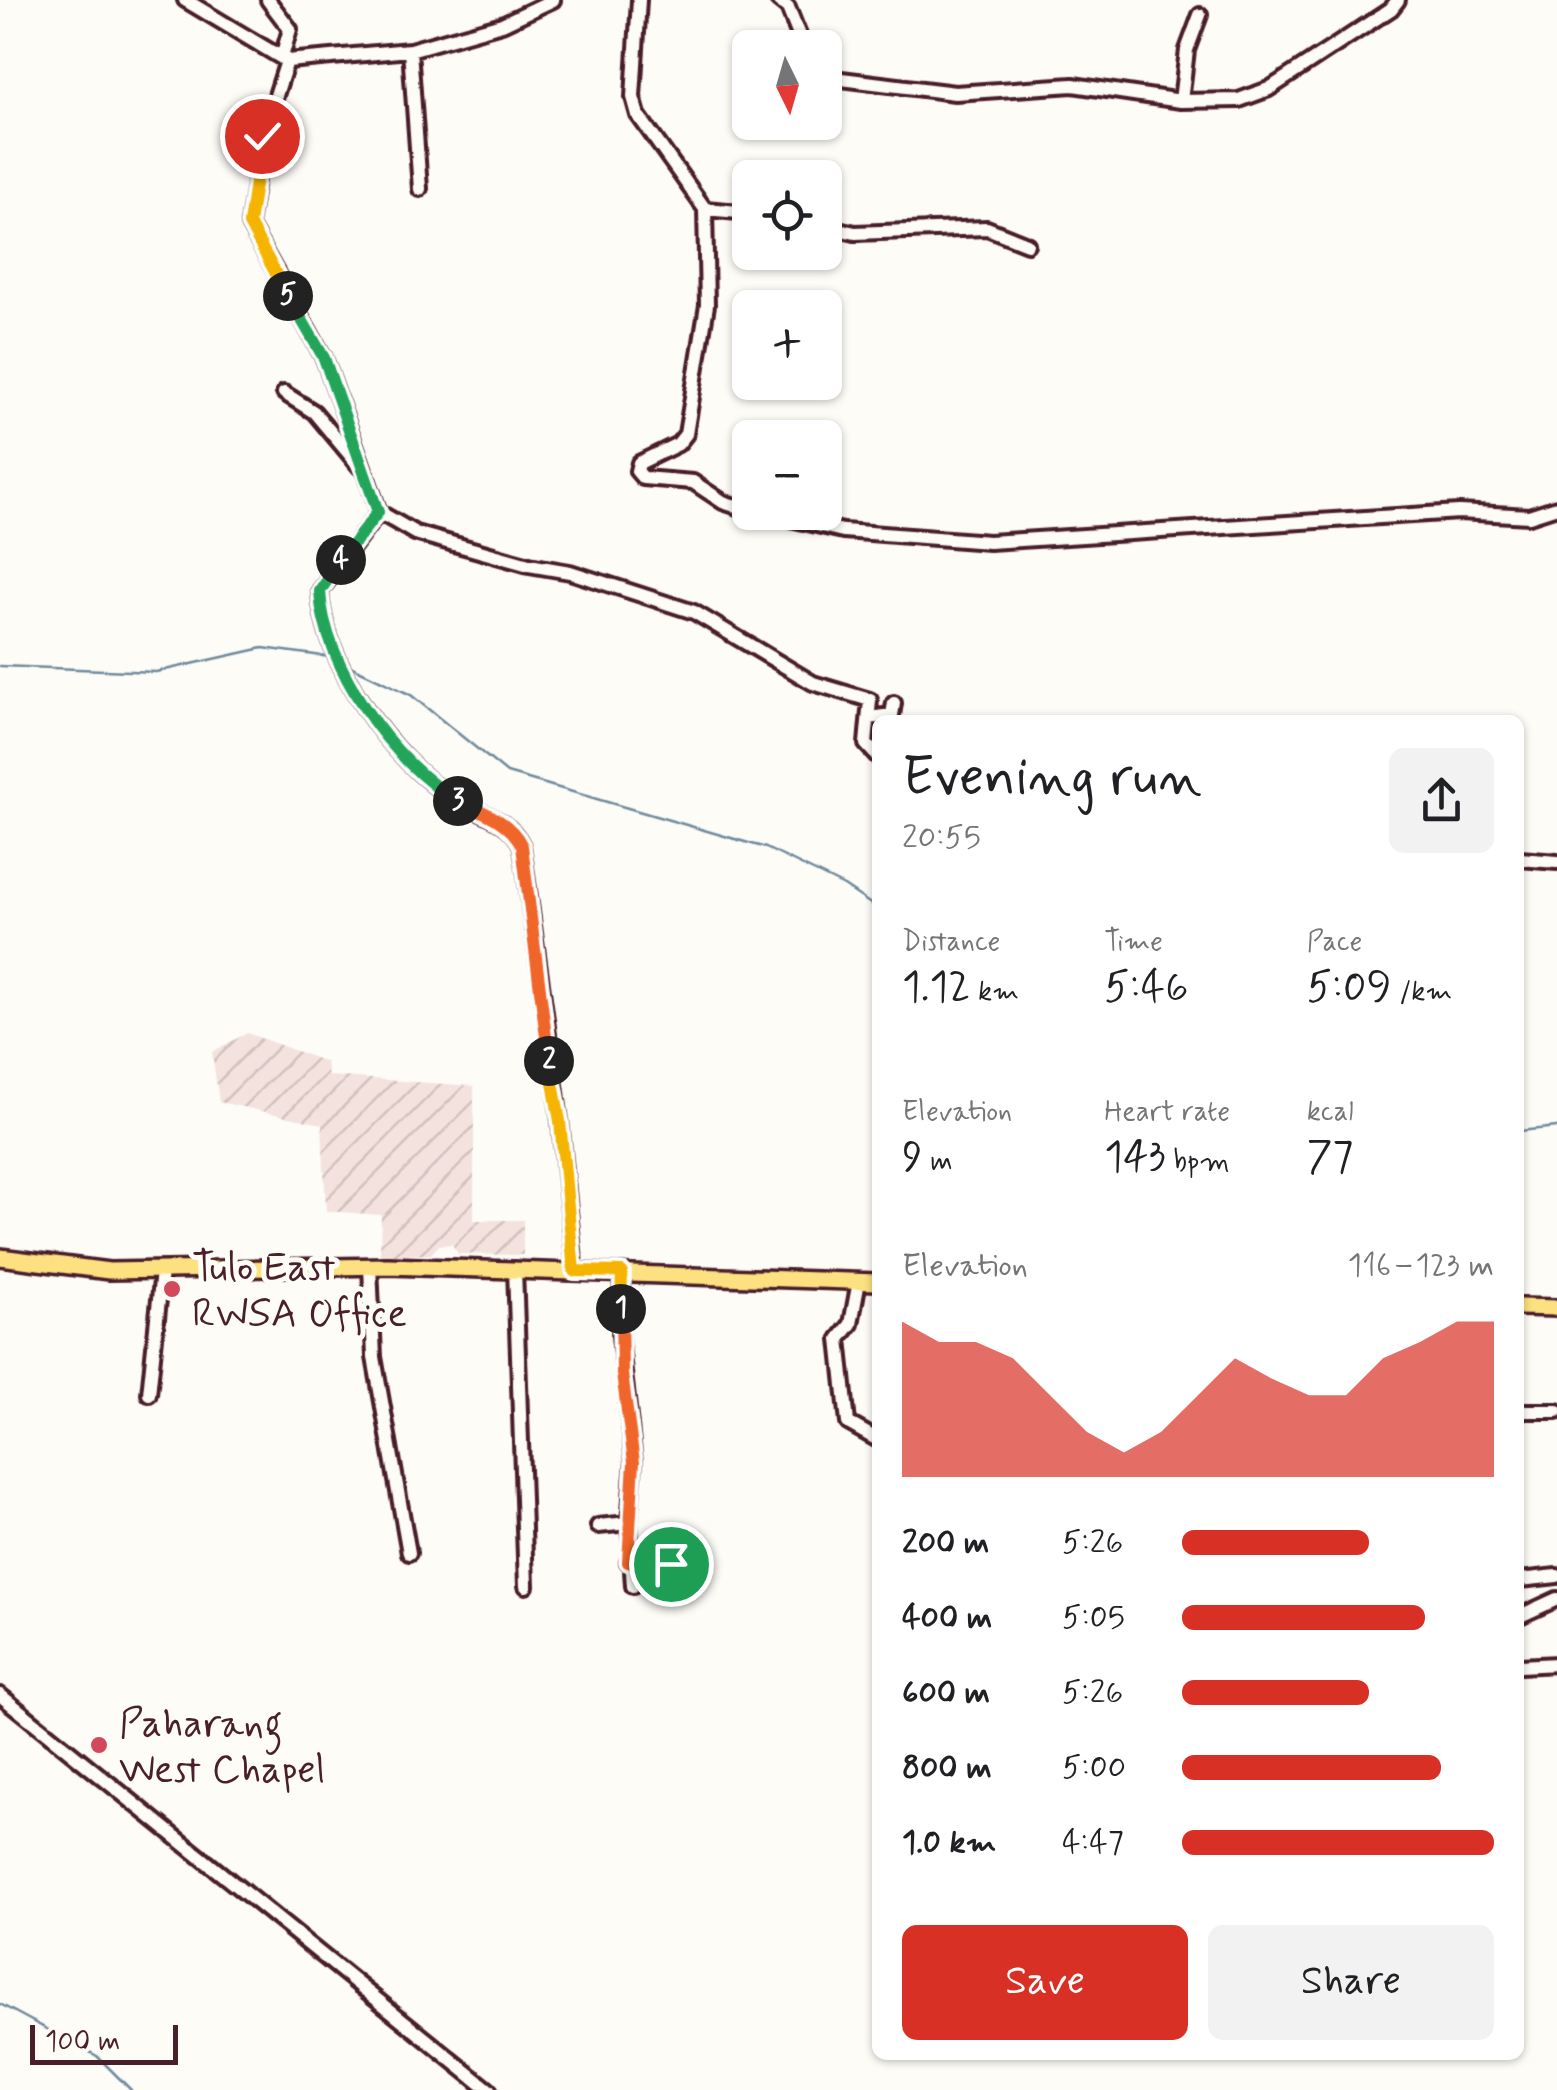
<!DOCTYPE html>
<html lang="en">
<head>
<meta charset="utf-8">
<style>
  body { margin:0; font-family:Mynerve,sans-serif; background:#f2f2f2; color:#202124; height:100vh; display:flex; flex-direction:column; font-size:38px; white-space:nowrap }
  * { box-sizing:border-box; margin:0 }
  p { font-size:32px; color:#757577 }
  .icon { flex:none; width:55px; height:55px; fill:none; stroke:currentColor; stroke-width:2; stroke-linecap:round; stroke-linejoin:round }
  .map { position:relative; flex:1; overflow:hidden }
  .side { position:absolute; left:872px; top:715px; width:652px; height:1345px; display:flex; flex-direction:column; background:#fff; border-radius:15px; box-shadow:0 2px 8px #0004 }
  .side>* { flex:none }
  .needle { width:65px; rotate:175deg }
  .fabs { position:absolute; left:732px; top:30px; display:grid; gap:20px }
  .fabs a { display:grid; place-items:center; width:110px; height:110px; border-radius:15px; background:#fff; box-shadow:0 2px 8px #0004; font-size:50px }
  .scale { position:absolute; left:30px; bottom:25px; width:148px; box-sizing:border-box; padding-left:10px; border:5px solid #4a1f2b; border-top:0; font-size:28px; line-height:35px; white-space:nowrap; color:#4a1f2b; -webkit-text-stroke:8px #fdfcf7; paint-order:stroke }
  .pin { position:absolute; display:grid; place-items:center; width:85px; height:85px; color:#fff; margin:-42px; border:5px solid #fff; border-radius:50%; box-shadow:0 2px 10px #0007 }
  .km { position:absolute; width:50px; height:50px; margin:-25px; border-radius:50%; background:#222; color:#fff; font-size:28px; line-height:50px; text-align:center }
  .round { display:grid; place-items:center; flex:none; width:105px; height:105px; border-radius:15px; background:#f2f2f2 }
  .head { display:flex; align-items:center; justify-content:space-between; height:170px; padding:0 30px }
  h1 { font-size:55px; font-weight:600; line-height:75px }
  .figures { display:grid; grid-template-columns:repeat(3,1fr); gap:15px; height:170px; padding:10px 30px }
  .figures div { display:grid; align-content:center }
  .figures b { font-size:42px; font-weight:600 }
  .figures small { font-size:28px; font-weight:400 }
  .figures p { font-size:28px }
  .chart { height:280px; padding:20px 30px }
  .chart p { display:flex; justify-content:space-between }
  .chart svg { width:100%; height:180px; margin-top:10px; fill:#d93025; opacity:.7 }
  .primary-button { display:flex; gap:20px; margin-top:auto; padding:20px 30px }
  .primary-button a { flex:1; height:115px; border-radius:15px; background:#d93025; color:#fff; font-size:40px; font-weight:600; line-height:115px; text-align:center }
  .primary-button a+a { background:#f2f2f2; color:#202124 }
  ul { padding:0 30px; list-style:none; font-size:32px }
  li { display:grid; grid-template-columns:160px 120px 1fr; align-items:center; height:75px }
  li i { height:25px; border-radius:12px; background:#d93025 }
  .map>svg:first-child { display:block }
</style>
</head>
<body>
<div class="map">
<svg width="1557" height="2090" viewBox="0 0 1557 2090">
  <defs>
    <pattern id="industrial-furrows" width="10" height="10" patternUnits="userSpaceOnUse" patternTransform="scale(2.5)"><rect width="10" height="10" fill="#f4e2de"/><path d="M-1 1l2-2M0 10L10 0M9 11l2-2" fill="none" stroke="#d3c1bf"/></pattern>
  </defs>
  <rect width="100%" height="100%" fill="#fdfcf7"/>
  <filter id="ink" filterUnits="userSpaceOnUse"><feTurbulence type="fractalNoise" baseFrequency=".01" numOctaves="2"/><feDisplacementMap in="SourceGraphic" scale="20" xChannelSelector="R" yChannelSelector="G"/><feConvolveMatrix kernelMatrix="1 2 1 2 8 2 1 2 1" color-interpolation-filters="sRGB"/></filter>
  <g filter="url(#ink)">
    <path fill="url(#industrial-furrows)" d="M247 1033 326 1062 328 1076 474 1086V1220H523V1255L458 1254 452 1244 439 1245 431 1254 380 1256 381 1215 326 1211 322 1124 219 1102 212 1052Z"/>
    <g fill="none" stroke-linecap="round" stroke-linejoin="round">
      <path stroke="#708a9d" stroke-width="2.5" d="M346 664 411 695 507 773 766 848 844 886 878 909
        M0 666 156 672 263 648 330 657
        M1520 1131 1557 1127
        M0 2004 97 2056 131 2090"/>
      <g stroke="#4a1f2b" stroke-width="20">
        <path id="minor" d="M185 0 287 61
          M268 0 290 29 282 57
          M553 0 502 24 410 50 287 61 263 136 249 224 324 358 379 512 415 533 529 565 570 572 694 612 813 683 870 700 866 744 878 757
          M639 0 633 97 638 115 705 209
          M778 0 788 8 804 48
          M410 50 420 189
          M825 77 955 93 1073 85 1181 101 1239 100 1269 89 1391 9 1398 0
          M1181 101 1187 50 1200 15
          M750 213 705 209 707 305 686 434 678 444 639 463 637 471 643 478 693 482 723 502 750 511
          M825 226 855 233 987 228 1027 244
          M284 393 314 412 360 467
          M379 512 320 591C323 664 392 761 454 799 478 813 509 818 522 846L560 1121 575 1271
          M760 512 843 531 989 542 1459 512 1529 516 1557 507
          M869 718 892 715 894 703
          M1520 859 1557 862
          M370 1266 374 1357 409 1553
          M515 1269 526 1586
          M622 1272 620 1336 634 1462 629 1523 633 1586
          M859 1281 851 1324 839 1339 848 1423 878 1440
          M149 1394 162 1271
          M1520 1411H1557
          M598 1526 629 1523
          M628 1562 643 1566 671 1564 690 1582
          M1520 1580 1557 1576
          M1520 1616 1557 1599
          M1520 1666 1557 1664
          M0 1695 489 2090"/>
      </g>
      <g stroke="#4a1f2b" stroke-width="22">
        <path id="major" d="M0 1257 109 1271 388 1266 878 1282
          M1520 1307 1557 1308"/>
      </g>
      <use href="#minor" stroke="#fdfcf7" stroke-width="12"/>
      <use href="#major" stroke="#fde080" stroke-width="15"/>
    </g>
  </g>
  <g fill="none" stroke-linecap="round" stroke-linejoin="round" filter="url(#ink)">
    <g stroke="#fff" stroke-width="20">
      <path id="split-1" d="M621 1309 622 1374 634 1462 628 1562 643 1566 671 1564"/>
    </g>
    <g stroke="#fff" stroke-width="20">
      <path id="split-2" d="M549 1061 560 1121 574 1271 622 1272 621 1309"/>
    </g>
    <g stroke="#fff" stroke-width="20">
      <path id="split-3" d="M458 801C482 811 510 821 522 846L549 1061"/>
    </g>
    <g stroke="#fff" stroke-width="20">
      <path id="split-4" d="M341 560 320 591C323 665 394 765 458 801"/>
    </g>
    <g stroke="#fff" stroke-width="20">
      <path id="split-5" d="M288 296 324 358 378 512 341 560"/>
    </g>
    <g stroke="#fff" stroke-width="20">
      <path id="split-6" d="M262 136 249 224 288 296"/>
    </g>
    <use href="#split-1" stroke="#f0652b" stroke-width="12"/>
    <use href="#split-2" stroke="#f5b400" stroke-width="12"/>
    <use href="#split-3" stroke="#f0652b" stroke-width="12"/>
    <use href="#split-4" stroke="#22a559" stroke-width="12"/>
    <use href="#split-5" stroke="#22a559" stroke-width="12"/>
    <use href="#split-6" stroke="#f5b400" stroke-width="12"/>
  </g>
  <g fill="#d1495b" stroke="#fdfcf7" stroke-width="4">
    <circle cx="172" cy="1289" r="10"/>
    <circle cx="99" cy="1745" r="10"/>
  </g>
  <g text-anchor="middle" stroke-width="10" stroke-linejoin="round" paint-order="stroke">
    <g font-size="40" fill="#4a1f2b" stroke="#fdfcf7" text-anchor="start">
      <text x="192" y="1280">Tulo East<tspan x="192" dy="46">RWSA Office</tspan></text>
      <text x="119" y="1736">Paharang<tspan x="119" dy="46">West Chapel</tspan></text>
    </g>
  </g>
</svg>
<div class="fabs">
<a><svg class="needle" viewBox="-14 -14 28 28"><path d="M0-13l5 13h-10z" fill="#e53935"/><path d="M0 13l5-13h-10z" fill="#757577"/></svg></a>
<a><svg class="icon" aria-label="locate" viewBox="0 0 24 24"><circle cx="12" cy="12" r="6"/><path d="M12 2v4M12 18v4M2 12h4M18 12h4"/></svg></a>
<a>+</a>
<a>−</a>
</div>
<div class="scale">100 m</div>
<div class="pin" style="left:671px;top:1564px;background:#1e9e55"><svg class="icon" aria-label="arrive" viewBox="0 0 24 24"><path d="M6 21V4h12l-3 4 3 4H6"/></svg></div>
<div class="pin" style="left:262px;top:136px;background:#d93025"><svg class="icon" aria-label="check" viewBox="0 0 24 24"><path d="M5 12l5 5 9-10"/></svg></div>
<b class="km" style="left:621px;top:1309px">1</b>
<b class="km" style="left:549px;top:1061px">2</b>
<b class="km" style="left:458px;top:801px">3</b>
<b class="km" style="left:341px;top:560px">4</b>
<b class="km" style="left:288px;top:296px">5</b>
<section class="side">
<div class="head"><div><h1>Evening run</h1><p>20:55</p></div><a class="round"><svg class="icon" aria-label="share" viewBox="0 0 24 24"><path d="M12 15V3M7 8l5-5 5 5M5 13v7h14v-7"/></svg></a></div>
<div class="figures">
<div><p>Distance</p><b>1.12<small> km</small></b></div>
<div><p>Time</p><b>5:46</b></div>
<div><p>Pace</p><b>5:09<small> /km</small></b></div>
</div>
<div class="figures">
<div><p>Elevation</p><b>9<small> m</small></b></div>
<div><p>Heart rate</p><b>143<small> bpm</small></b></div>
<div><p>kcal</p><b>77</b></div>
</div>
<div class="chart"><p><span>Elevation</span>116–123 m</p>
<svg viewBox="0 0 160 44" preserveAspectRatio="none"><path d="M0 44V6L10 11L20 11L30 15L40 24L50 33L60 38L70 33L80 24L90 15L100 20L110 24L120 24L130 15L140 11L150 6L160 6V44z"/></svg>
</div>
<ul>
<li><b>200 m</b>5:26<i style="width:60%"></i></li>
<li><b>400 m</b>5:05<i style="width:78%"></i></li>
<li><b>600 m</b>5:26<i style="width:60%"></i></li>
<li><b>800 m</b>5:00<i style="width:83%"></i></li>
<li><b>1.0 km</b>4:47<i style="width:100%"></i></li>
</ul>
<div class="primary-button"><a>Save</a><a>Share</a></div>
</section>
</div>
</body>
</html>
